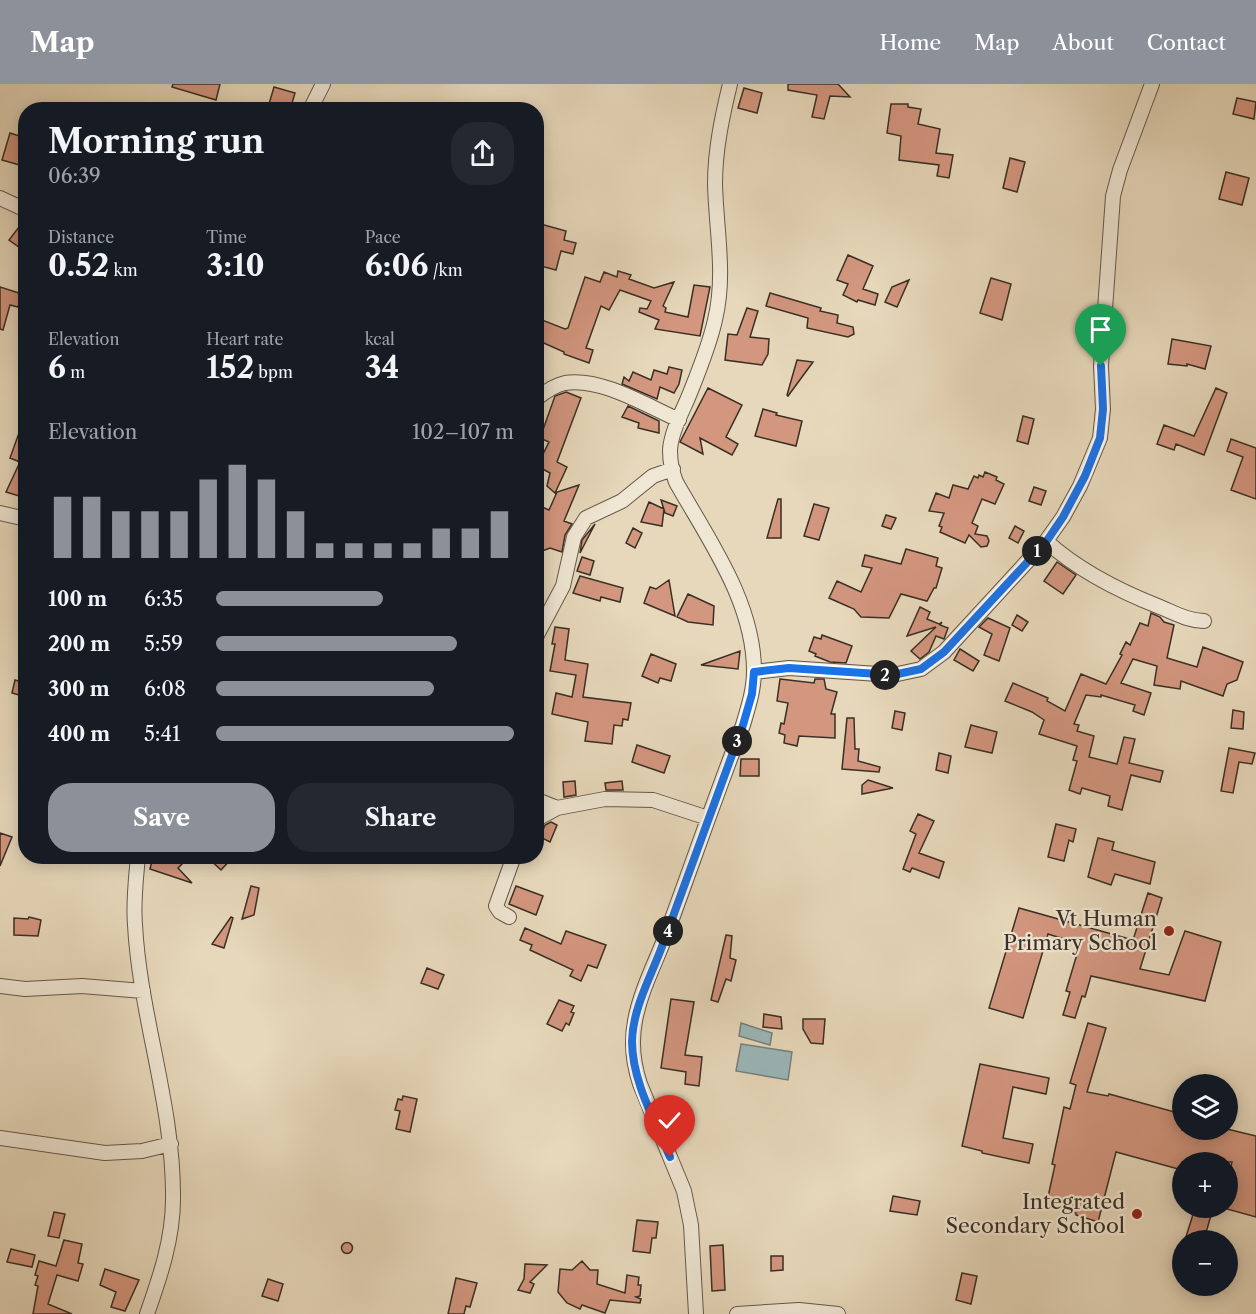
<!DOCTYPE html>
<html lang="en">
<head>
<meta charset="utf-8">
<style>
  body { margin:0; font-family:"Libre Caslon Text",serif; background:#242831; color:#f1f3f6; height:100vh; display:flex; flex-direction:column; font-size:22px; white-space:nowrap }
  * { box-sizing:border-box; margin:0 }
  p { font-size:20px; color:#9ea1a6 }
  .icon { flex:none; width:33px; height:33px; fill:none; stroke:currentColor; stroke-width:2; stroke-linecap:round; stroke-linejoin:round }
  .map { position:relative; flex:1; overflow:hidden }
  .drawer { position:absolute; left:18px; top:18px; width:526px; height:762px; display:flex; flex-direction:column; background:#171b24; border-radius:24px; box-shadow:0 3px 15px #0003 }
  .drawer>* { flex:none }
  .controls { position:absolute; left:1172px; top:990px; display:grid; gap:12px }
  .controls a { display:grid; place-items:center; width:66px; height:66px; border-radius:50%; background:#171b24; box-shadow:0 3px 15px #0003; font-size:30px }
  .pin { position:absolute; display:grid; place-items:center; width:51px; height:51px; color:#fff; margin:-62px -26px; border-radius:50% 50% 50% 0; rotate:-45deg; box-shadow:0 0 6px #0007 }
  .pin .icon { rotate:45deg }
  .km { position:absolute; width:30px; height:30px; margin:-15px; border-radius:50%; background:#222; color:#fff; font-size:16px; line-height:30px; text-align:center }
  .round { display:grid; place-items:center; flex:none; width:63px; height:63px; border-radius:24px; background:#242831 }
  .headline { display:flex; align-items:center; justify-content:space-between; height:102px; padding:0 30px }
  h1 { font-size:33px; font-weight:700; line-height:45px }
  .figures { display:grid; grid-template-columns:repeat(3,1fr); gap:9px; height:102px; padding:6px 30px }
  .figures div { display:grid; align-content:center }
  .figures b { font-size:30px; font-weight:700 }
  .figures small { font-size:16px; font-weight:400 }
  .figures p { font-size:16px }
  .chart { height:168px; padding:12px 30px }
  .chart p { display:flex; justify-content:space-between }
  .chart svg { width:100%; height:108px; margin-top:6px; stroke:#8c9099; stroke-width:6 }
  .primary-button { display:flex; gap:12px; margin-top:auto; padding:12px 30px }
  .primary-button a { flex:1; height:69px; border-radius:24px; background:#8c9099; color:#fff; font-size:24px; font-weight:700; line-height:69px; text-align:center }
  .primary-button a+a { background:#242831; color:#f1f3f6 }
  ul { padding:0 30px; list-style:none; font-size:20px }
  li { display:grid; grid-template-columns:96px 72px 1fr; align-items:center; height:45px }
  li i { height:15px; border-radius:8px; background:#8c9099 }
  header { display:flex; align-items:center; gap:36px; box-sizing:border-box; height:84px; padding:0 30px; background:#8c9099; color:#fff }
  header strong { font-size:28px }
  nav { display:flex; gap:33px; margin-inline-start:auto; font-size:21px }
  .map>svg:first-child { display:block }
</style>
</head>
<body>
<header>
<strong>Map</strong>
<nav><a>Home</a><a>Map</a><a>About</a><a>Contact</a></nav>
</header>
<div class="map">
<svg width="1256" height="1230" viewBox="0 0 1256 1230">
  <rect width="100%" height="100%" fill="#e7d8bb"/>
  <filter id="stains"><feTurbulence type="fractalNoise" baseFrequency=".00333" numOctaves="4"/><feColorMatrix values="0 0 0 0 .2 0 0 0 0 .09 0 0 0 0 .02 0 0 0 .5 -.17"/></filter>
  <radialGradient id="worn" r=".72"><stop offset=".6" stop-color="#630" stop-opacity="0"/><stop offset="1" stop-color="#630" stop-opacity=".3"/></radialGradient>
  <path fill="#9bb7ba" stroke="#74817e" stroke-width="1.5" d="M741 939 772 949 770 961 739 952Z
    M741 960 792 968 788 996 736 987Z"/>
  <path fill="#d3967f" stroke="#392f24" stroke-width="1.5" d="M173 0H220L216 16 172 3Z
    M788 0H838L850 13 830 12 824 35 812 33 817 11 788 6Z
    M274 3 295 9 290 26 269 20Z
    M744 4 762 9 757 29 738 24Z
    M1237 14 1256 18 1254 35 1233 30Z
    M891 20H908V23L921 25 918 40 940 45 936 69 953 71 949 94 937 92 939 81 899 76 901 52 887 49Z
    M10 49 26 54V72L23 82 2 76Z
    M1010 74 1025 78 1017 108 1003 104Z
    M1226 88 1249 94 1242 121 1219 115Z
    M537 139 566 147 564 156 576 159 573 170 561 167 556 186 537 181Z
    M19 143 26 148V168L9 156Z
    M848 171 873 182 863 205 878 210 875 221 858 216 857 218 843 211 848 200 837 196Z
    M618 187 631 191 629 195 654 204 674 198 663 222 666 224 665 228 688 233 694 201 710 203 700 252 655 245 659 236 639 228 640 224 647 225 651 217 620 206 609 226 601 222 586 264 593 266 589 279 564 270V268L537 256V234L565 245 568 244 585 193 600 198 604 188 617 193Z
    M991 194 1011 200 1002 236 980 229Z
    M909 196 897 223 885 218 892 203Z
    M0 203 22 210 18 223 10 221 3 246 0 245Z
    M770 209 821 224 820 227 838 231 837 239 853 243 854 250 848 253 807 244 808 234 766 222Z
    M747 224 758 227 750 253 769 255 768 270 762 281 725 276 728 250 737 251Z
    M1172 255 1211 262 1205 285 1187 280V282L1168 280Z
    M797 276 813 278 788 312 787 311Z
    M669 283 682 286 679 300 674 309 660 303 657 315 622 300 624 293 629 297 633 288 651 296 654 286 667 290Z
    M708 304 742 321 726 353 738 360 732 371 700 354 703 370 680 358Z
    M1216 304 1227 309 1204 371 1176 360 1174 366 1157 360 1164 341 1194 352Z
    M566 308 581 314 557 378 567 383 555 409 547 402 550 389 537 382 549 358 540 354 555 312Z
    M628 322 659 337V349L638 344 639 339 622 333Z
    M763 325 777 329 776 331 802 337 796 362 755 352Z
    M1023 332 1034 335 1028 360 1017 357Z
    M24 335 26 336V414L6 408 20 378 10 374Z
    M1231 355 1256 364V415L1231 406 1243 373 1227 367Z
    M985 388 997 393 996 396 1004 400 995 420 982 415 972 439 978 442 975 450 987 452 989 457 987 462 981 463 969 451 965 459 940 448 942 443 939 442 944 429 929 427 936 409 949 414 953 401 968 405 974 392 978 394 979 391 983 393Z
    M579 401 564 437 572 440 565 451 562 468 550 464 537 469V434L542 423 549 426 557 408Z
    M1034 403 1046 407 1041 421 1029 417Z
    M778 415H781V454H767Z
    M661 416 677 422 673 432 665 429Z
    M649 418 664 425 662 442 641 438Z
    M814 420 829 424 819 456 804 452Z
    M886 431 896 434 891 445 882 442Z
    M595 440 580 469 582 456Z
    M1015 442 1024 447 1018 459 1009 454Z
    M633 444 642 449 635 464 626 459Z
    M906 465 938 474 936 482 942 484 936 504H934L927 517 901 510 889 534 861 533 854 525 829 514 837 497 861 508 872 484 862 482 865 471 901 480Z
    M582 473 594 477 590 491 577 487Z
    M1057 478 1076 491 1063 510 1044 497Z
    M580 492 623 504 620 518 601 513 600 517 573 509Z
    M669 496 675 532 644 519 650 503 656 505Z
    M688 510 714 522 713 541 688 538 677 533Z
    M920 523 930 528 927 535 939 540 942 538 940 541 948 544 944 555 936 552 929 568 920 575 911 567 936 543 907 552Z
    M1151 529 1160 533 1164 538 1174 541 1167 574 1197 583 1203 563 1243 578 1237 596 1227 600 1223 612 1181 597 1180 605 1154 601 1157 582 1133 575 1121 599 1151 609 1144 631 1133 627 1135 621 1101 611V613L1086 611 1074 640 1079 641 1077 647 1094 652 1089 673 1117 680 1124 653 1135 655 1129 679 1163 687 1160 698 1131 691 1122 726 1108 722 1110 712 1082 704 1080 710 1069 706 1077 677 1073 676 1077 662 1039 650 1044 636 1032 628 1005 617 1013 599 1048 614 1047 617 1065 627 1081 590 1106 600 1122 571 1120 570 1126 558 1130 561 1140 539 1148 542Z
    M1017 531 1028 538 1022 547 1012 541Z
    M988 534 1010 544 999 577 984 571 992 550 979 543Z
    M555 543 569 545 565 576 588 580 583 613 631 619 628 636 623 635 622 642 614 641 612 660 585 657 588 638 552 630 556 609 572 613 576 591 550 587 555 560H552Z
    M822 551 852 562 846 579 830 578 815 572 816 570 809 567 814 553 821 555Z
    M960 565 979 577 973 587 954 576Z
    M740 567 738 585 701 581Z
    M651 570 676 580 671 597 660 594 658 599 642 592Z
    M780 595 814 599 815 595H824L826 605 837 608 831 630H835V654L799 652 797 662 784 659 785 651 779 649 781 639 784 640 788 619 777 617Z
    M15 596 26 599V613L12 609Z
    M1233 626 1244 628 1243 645 1231 644Z
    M895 627 905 629 902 646 892 644Z
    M847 634H854L855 665H859L858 677 880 683 879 688 842 685Z
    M971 641 997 648 992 669 965 663Z
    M637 661 670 672 664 689 632 678Z
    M1229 664 1255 669 1252 680 1239 678 1233 709 1221 707Z
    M939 669 951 672 948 689 936 686Z
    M741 675H759V692H740Z
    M868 696 893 704 862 710V701Z
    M575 697 576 711 564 713 563 698Z
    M622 697 623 706H606L605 699Z
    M918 730 934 737 919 769 944 778 939 794 912 784 910 788 903 785 916 750 910 747Z
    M551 738 557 741 550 758 540 753 545 741Z
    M1056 740 1076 745 1073 758 1069 756 1064 777 1048 773Z
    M0 749 12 753 0 782Z
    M1098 754 1114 758 1112 766 1155 778 1150 800 1115 790 1111 801 1088 793Z
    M153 772H190L178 784 192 799 150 785Z
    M206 772H234L221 786Z
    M251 802 259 804 254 831 242 835Z
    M516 802 543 812 536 831 509 820Z
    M1148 809 1162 814 1140 885 1169 891 1185 847 1221 858 1205 917 1091 892 1085 913 1082 912 1075 934 1063 931 1070 908 1066 907 1080 860 1048 850 1023 934 989 924 1019 824 1133 856Z
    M29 833 41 836 38 852 14 851V834L28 835Z
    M231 833 233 834 224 864 212 860Z
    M525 844 561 860 566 847 606 861 597 884 588 881 581 897 570 892 573 886 530 866 532 861 520 856Z
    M726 851 732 852 730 874 736 876 731 897 726 895 718 918 711 916Z
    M427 884 444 891 438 905 421 899Z
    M671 915 694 918 685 971 702 973 699 1002 685 1000 686 988 661 984Z
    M559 916 574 922 571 928 574 929 569 941 566 939 562 947 547 940Z
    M764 930 781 933 782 945 763 943Z
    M803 935H825L823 960 811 959 803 945Z
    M1088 939 1106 944 1087 1008 1108 1012 1109 1010 1182 1030V1046L1227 1045 1256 1052V1133L1227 1125V1098L1232 1078H1182V1086L1116 1068 1098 1138 1076 1131V1129L1046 1122 1055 1081 1052 1080 1064 1023 1070 1025 1076 1001 1070 999Z
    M980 980 1049 994 1046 1010 1013 1003 1003 1054 1033 1060 1029 1079 982 1069V1067L962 1062Z
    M403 1012 417 1015 410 1048 396 1045 400 1027 395 1026 398 1015 402 1016Z
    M893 1112 920 1117 917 1131 890 1127Z
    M1195 1124H1213L1204 1156H1185Z
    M54 1128 65 1130 59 1154 48 1152Z
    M637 1136 658 1138 656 1154H652L650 1169 633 1167Z
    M64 1156 82 1160 78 1179 83 1180 78 1197 57 1191 48 1220 72 1230H33L38 1202 35 1201 38 1192 35 1191 39 1177 56 1182Z
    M341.5 1164a5.5 5.5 0 1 1 11 0a5.5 5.5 0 1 1-11 0Z
    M723 1161 725 1206 712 1207 710 1162Z
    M11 1165 35 1171 32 1183 7 1178Z
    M771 1172H783V1186L771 1187Z
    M582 1177 590 1186H598L597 1200 625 1209 627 1191 639 1193 638 1201H641L640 1212 636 1213 641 1215 640 1219 610 1216 605 1229 582 1221 580 1225 567 1219 558 1208 560 1185 572 1186Z
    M525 1180 547 1181 530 1198 534 1200 530 1209 518 1206 524 1195Z
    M105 1185 139 1196 125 1227 111 1223 116 1208 100 1201Z
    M962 1189 977 1192 971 1220 956 1216Z
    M456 1194 477 1199 470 1223 466 1222 464 1230H448Z
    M268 1195 283 1200 278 1217 262 1212Z"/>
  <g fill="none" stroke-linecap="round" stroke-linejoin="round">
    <g stroke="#64594a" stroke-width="16">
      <path id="minor" d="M310 26 323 0
        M0 114 26 126
        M537 314C545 308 555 301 565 299 601 293 647 322 679 336
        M0 429 26 435
        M1046 457C1079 487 1119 507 1160 523 1177 530 1186 536 1204 537
        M537 551 563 502 574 453 586 434 622 417 653 392 673 385
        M754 588 789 584 893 591 921 585 944 568 1046 457 1063 433 1080 402 1100 354 1103 325 1101 282 1113 112 1120 86 1152 0
        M537 716 557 724 605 715 653 716 708 734
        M537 735 557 724
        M138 772C136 795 133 818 135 841 140 933 174 1022 173 1115 173 1155 160 1193 147 1230
        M509 833 500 828 496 822 514 772
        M0 902 25 905 82 902 143 907
        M0 1054 105 1069 142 1067 171 1060
        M696 1230 691 1141 684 1107 640 1000C633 979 631 958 635 937 641 904 658 874 669 843 694 775 717 708 743 641 748 624 754 606 754 587 754 518 708 455 676 398 672 388 670 376 670 366 671 349 681 330 688 314 698 289 709 263 715 236 726 191 716 145 715 100 715 66 722 33 730 0
        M737 1230 799 1226 838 1230"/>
    </g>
    <use href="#minor" stroke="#efe6d3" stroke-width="14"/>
  </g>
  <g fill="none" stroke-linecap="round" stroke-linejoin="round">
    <g stroke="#fff" stroke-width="12">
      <path id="route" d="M670 1073C655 1037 632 997 632 957 633 922 653 889 664 857 690 785 716 713 743 641L752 610 754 588 789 584 893 591 921 585 944 568 1046 458 1063 433 1085 392 1100 354 1103 325 1101 282"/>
    </g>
    <use href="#route" stroke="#1a73e8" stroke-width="8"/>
  </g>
  <g fill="#8f2418" stroke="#efe6d3" stroke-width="2">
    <circle cx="1169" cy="847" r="6"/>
    <circle cx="1137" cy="1130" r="6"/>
  </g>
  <g text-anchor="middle" stroke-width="4.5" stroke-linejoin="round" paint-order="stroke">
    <g font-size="21" fill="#392f24" stroke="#efe6d3" text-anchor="end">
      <text x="1157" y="842">Vt Human<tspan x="1157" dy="24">Primary School</tspan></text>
      <text x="1125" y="1125">Integrated<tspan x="1125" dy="24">Secondary School</tspan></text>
    </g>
  </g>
  <rect width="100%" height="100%" filter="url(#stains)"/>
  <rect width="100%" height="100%" fill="url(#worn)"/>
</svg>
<div class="controls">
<a><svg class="icon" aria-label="layers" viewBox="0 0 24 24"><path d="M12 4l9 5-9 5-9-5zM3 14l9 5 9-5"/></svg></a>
<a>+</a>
<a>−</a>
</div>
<div class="pin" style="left:1101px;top:282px;background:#1e9e55"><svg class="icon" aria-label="arrive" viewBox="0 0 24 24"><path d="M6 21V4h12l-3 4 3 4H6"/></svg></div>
<div class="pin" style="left:670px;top:1073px;background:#d93025"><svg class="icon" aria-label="check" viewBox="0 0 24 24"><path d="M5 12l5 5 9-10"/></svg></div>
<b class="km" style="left:1037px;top:467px">1</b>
<b class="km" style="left:885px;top:591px">2</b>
<b class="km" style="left:737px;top:657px">3</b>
<b class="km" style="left:668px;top:847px">4</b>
<section class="drawer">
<div class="headline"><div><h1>Morning run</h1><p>06:39</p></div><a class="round"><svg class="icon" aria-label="share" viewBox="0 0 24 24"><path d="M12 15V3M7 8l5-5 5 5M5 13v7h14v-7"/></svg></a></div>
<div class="figures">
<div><p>Distance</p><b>0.52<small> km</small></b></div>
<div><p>Time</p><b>3:10</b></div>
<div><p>Pace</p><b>6:06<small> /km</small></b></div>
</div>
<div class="figures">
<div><p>Elevation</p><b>6<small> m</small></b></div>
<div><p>Heart rate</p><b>152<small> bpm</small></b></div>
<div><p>kcal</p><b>34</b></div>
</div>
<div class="chart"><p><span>Elevation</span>102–107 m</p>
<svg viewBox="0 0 160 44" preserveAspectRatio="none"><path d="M5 44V19M15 44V19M25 44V25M35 44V25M45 44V25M55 44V12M65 44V6M75 44V12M85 44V25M95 44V38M105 44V38M115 44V38M125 44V38M135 44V32M145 44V32M155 44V25"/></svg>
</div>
<ul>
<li><b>100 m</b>6:35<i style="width:56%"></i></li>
<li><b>200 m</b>5:59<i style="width:81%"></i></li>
<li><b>300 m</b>6:08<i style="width:73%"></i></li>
<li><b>400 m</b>5:41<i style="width:100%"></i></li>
</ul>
<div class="primary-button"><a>Save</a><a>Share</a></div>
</section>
</div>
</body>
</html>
